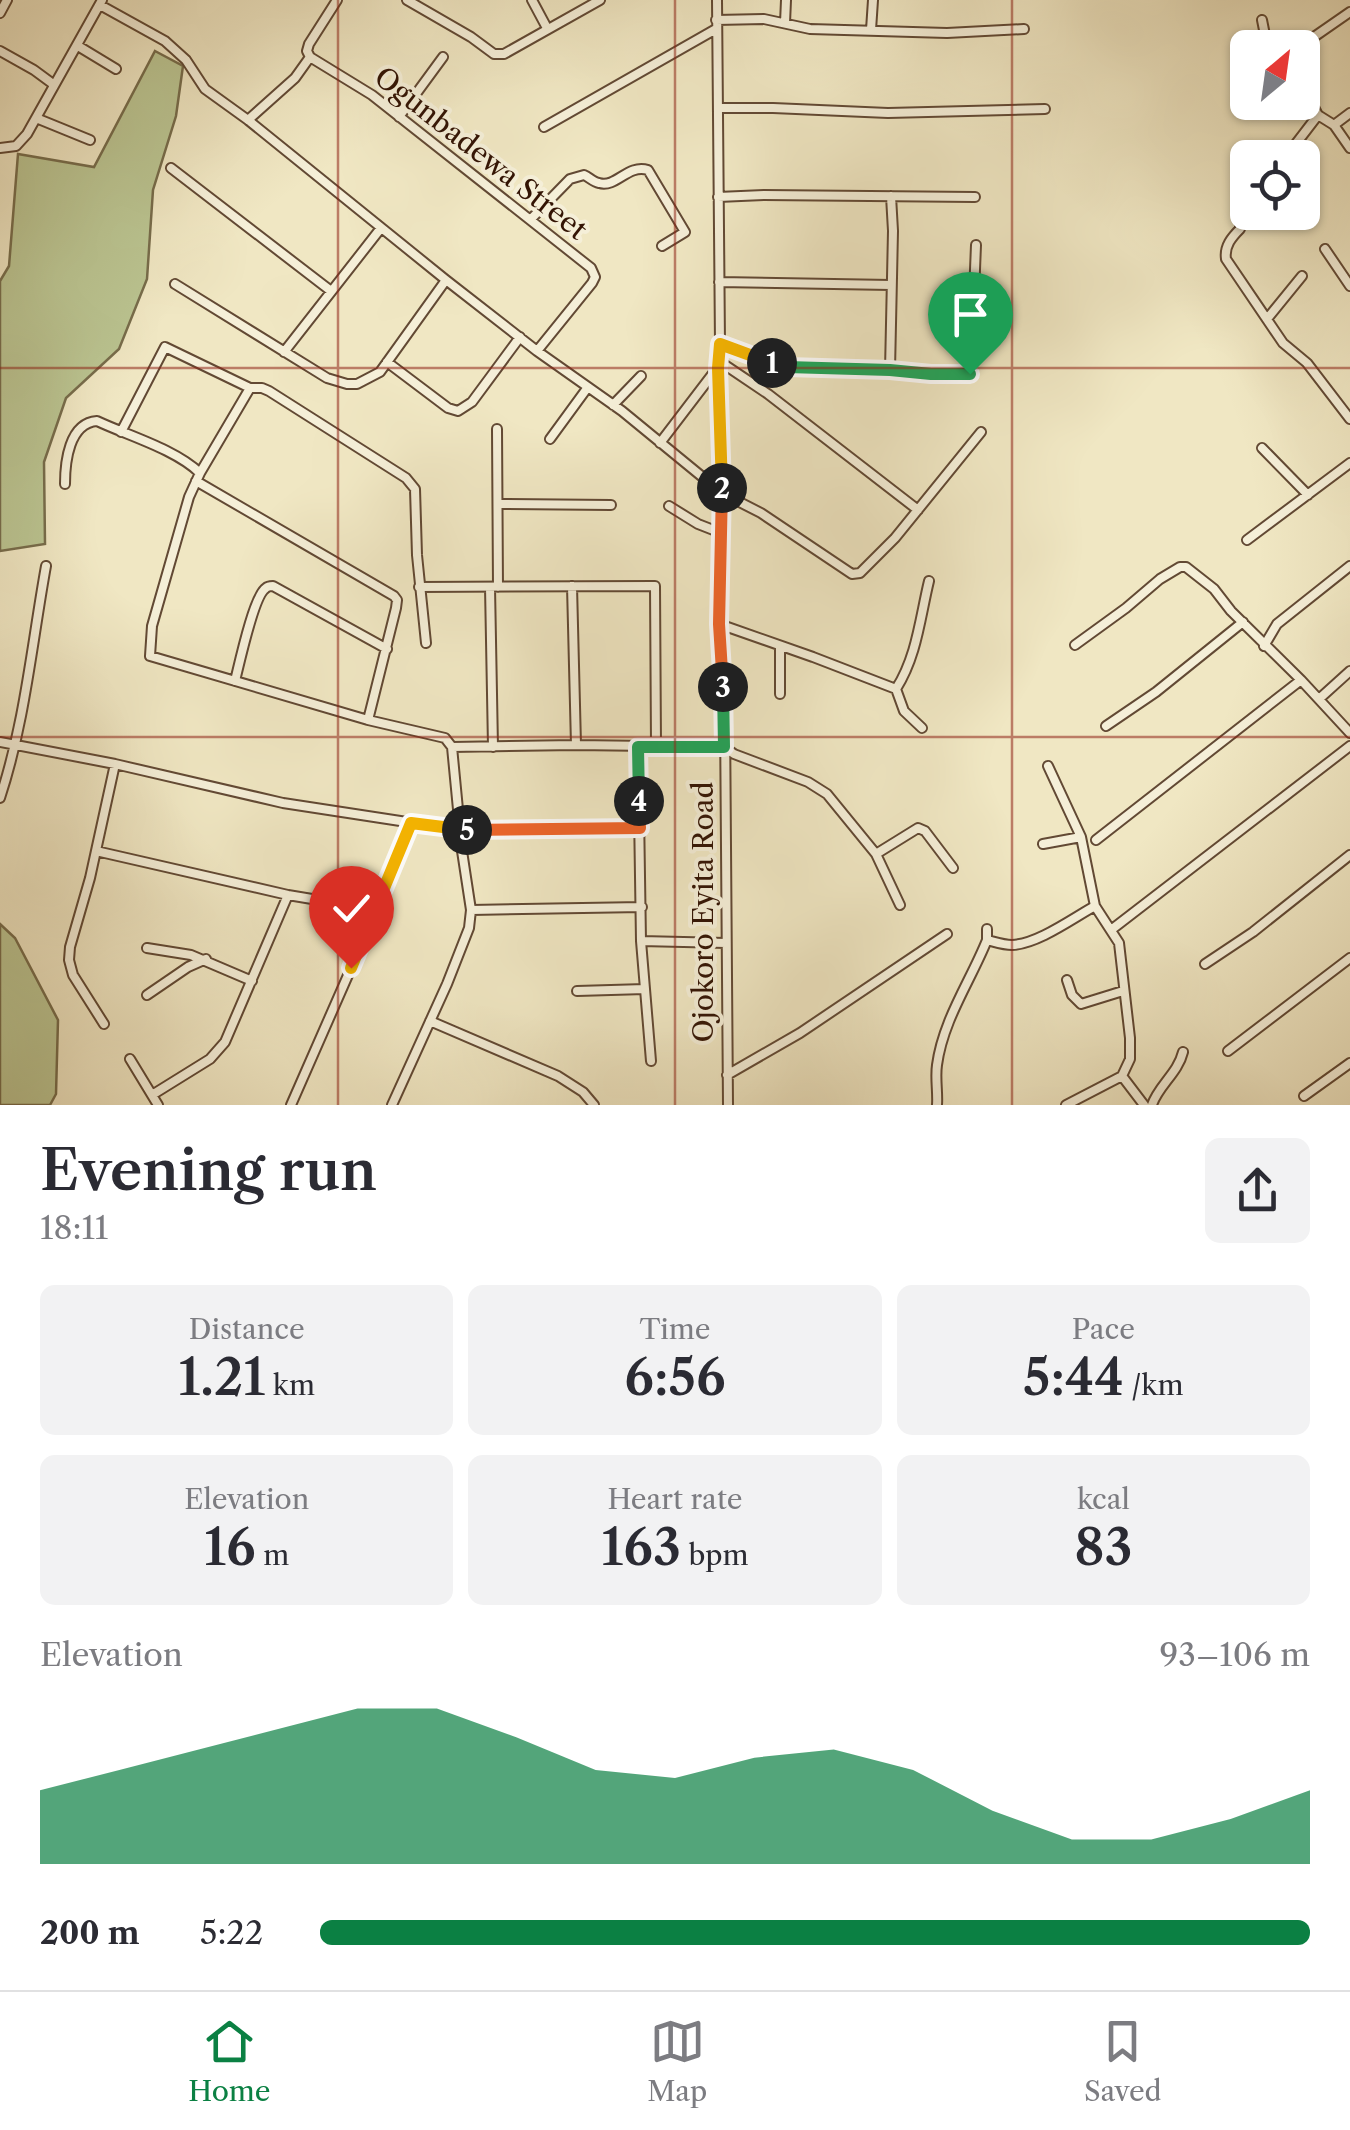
<!DOCTYPE html>
<html lang="en">
<head>
<meta charset="utf-8">
<style>
  body { margin:0; font-family:"Libre Caslon Text",serif; background:#f2f2f3; color:#2b2b33; height:100vh; display:flex; flex-direction:column; font-size:38px; white-space:nowrap }
  * { box-sizing:border-box; margin:0 }
  p { font-size:32px; color:#7c7c81 }
  .icon { flex:none; width:55px; height:55px; fill:none; stroke:currentColor; stroke-width:2; stroke-linecap:round; stroke-linejoin:round }
  .map { position:relative; height:1105px; overflow:hidden }
  .sheet { display:flex; flex-direction:column; background:#fff; flex:1 }
  .sheet>* { flex:none }
  .needle { width:65px; rotate:29deg }
  .buttons { position:absolute; left:1230px; top:30px; display:grid; gap:20px }
  .buttons a { display:grid; place-items:center; width:90px; height:90px; border-radius:15px; background:#fff; box-shadow:0 2px 8px #0004; font-size:50px }
  .pin { position:absolute; display:grid; place-items:center; width:85px; height:85px; color:#fff; margin:-102px -42px; border-radius:50% 50% 50% 0; rotate:-45deg; box-shadow:0 0 10px #0007 }
  .pin .icon { rotate:45deg }
  .km { position:absolute; width:50px; height:50px; margin:-25px; border-radius:50%; background:#222; color:#fff; font-size:28px; line-height:50px; text-align:center }
  .round { display:grid; place-items:center; flex:none; width:105px; height:105px; border-radius:15px; background:#f2f2f3 }
  .headline { display:flex; align-items:center; justify-content:space-between; height:170px; padding:0 40px }
  h1 { font-size:55px; font-weight:600; line-height:75px }
  .stats { display:grid; grid-template-columns:repeat(3,1fr); gap:15px; height:170px; padding:10px 40px }
  .stats div { display:grid; align-content:center; border-radius:15px; background:#f2f2f3; text-align:center }
  .stats b { font-size:50px; font-weight:600 }
  .stats small { font-size:28px; font-weight:400 }
  .stats p { font-size:28px }
  .chart { height:280px; padding:20px 40px }
  .chart p { display:flex; justify-content:space-between }
  .chart svg { width:100%; height:180px; margin-top:10px; fill:#0b8043; opacity:.7 }
  ul { padding:0 40px; list-style:none; font-size:32px }
  li { display:grid; grid-template-columns:160px 120px 1fr; align-items:center; height:75px }
  li i { height:25px; border-radius:12px; background:#0b8043 }
  .dock { display:flex; justify-content:space-around; align-items:center; height:140px; border-top:2px solid #e1e1e2; background:#fff; font-size:28px; color:#7c7c81 }
  .dock a { display:grid; justify-items:center; gap:5px }
  .dock .on { color:#0b8043 }
  .map>svg:first-child { display:block }
</style>
</head>
<body>
<div class="map">
<svg width="1350" height="1105" viewBox="0 0 1350 1105">
  <rect width="100%" height="100%" fill="#f0e7c3"/>
  <filter id="stains"><feTurbulence type="fractalNoise" baseFrequency=".002" numOctaves="4"/><feColorMatrix values="0 0 0 0 .2 0 0 0 0 .09 0 0 0 0 .02 0 0 0 .5 -.17"/></filter>
  <radialGradient id="worn" r=".72"><stop offset=".6" stop-color="#630" stop-opacity="0"/><stop offset="1" stop-color="#630" stop-opacity=".3"/></radialGradient>
  <path fill="#bbc592" stroke="#776c4b" stroke-width="2.5" d="M155 51 183 66 176 116 153 190 147 279 119 349 66 398 44 462 45 544 0 551V281L9 266 18 154 94 167Z
    M0 924 15 938 58 1020 56 1094 50 1105H0Z"/>
  <g fill="none" stroke-linecap="round" stroke-linejoin="round">
    <g stroke="#624934" stroke-width="12">
      <path id="street" d="M407 0 471 37 494 54H504L600 0
        M532 0 547 28
        M717 0 720 344 718 367 722 493 719 624 725 717 728 1105
        M100 5 165 41 186 60 205 89 248 120 446 280 537 351 622 411 722 493 761 513 852 574 860 573 895 538 981 432
        M0 13 7 0
        M716 20 764 19 810 29 947 33 1024 29
        M1262 20 1265 35 1275 48
        M785 23 786 0
        M871 30 873 0
        M78 46 116 69
        M1298 48 1350 12
        M0 51 34 70 53 84
        M310 57 372 95 591 268 595 277 592 283 537 351
        M310 57 307 51 309 44 337 0
        M1302 84 1318 115 1334 125 1350 148
        M1241 94 1248 84
        M719 108H773L888 113 1045 109
        M399 117 443 57
        M36 118 90 140
        M248 120 295 78 310 57
        M1334 125 1350 113
        M544 127 716 29
        M0 148 16 146 27 134 102 0
        M1285 158 1318 115
        M171 168 331 291
        M718 197 764 195 975 197
        M1248 197 1240 215V229C1232 237 1224 246 1226 259L1283 343 1307 363 1350 419
        M531 219 570 179 584 175C589 177 593 182 599 183 617 188 627 164 648 170L685 232 662 246
        M1325 249 1350 286
        M719 282 891 285
        M175 284 327 378 347 384H357L380 372 446 280
        M1267 319 1302 276
        M720 344 787 367 969 375 971 367 976 245
        M284 352 381 228
        M719 361 768 394 918 510
        M387 362 448 408 458 411 472 402 520 337
        M890 370 893 231 891 196
        M250 388 200 473 189 497 152 626 150 656 368 720 445 738 452 747
        M613 405 641 376
        M497 429 498 587
        M121 432 165 347 250 388H262L269 391 406 478 415 489 417 555 426 643
        M550 439 588 387
        M660 443 718 367
        M1262 448 1308 495
        M196 481 394 596 397 600 396 608 368 720
        M65 484C65 462 69 423 97 421 129 436 175 449 200 473
        M499 504 611 505
        M669 506 698 524 721 533
        M1247 540 1350 463
        M572 586 576 745
        M419 587 655 586 656 746
        M490 587 493 747
        M719 624 813 657 896 689
        M1075 645 1126 608 1160 579 1180 567H1186L1214 589 1231 611 1301 680 1350 733
        M780 646V694
        M1264 646 1277 624 1350 566
        M235 681C239 665 254 595 266 588 268 586 271 586 273 586L387 649
        M1319 699 1350 671
        M1106 726 1156 692 1243 622
        M922 728 904 711 896 689C917 656 920 618 929 581
        M0 742 115 764 283 803 459 830 640 828
        M452 747 576 745 724 747 734 754 808 782 827 794 876 854 900 905
        M638 747 641 941 651 1061
        M1048 766 1081 837 1095 906 1119 943 1130 1038V1059L1122 1076 1066 1105
        M0 798C25 722 32 643 46 566
        M1096 840 1301 680
        M1043 844 1081 837
        M96 851 288 895 330 902 374 916
        M876 854 918 828 925 831 953 868
        M471 910 642 907
        M1111 930 1350 746
        M987 940C995 942 1004 945 1012 945 1038 944 1073 918 1095 906
        M641 941 726 943
        M147 948 191 955 252 981
        M1205 964 1253 932 1350 855
        M1067 980 1072 995 1081 1004 1123 991
        M577 991 645 989
        M147 995 188 967 206 959
        M430 1021 558 1076 583 1092 594 1105
        M104 1024 73 975 69 960 70 947 90 878 115 764
        M1228 1051 1350 958
        M130 1059 158 1105
        M727 1075 800 1033 947 934
        M1122 1076 1144 1105
        M152 1095 210 1059 225 1042 288 895
        M1304 1096 1350 1063
        M291 1105 374 916 411 823
        M392 1105 447 984 469 928 471 910 462 851 452 747
        M937 1105C938 1092 935 1078 937 1065 943 1020 970 982 987 940V929
        M1152 1105C1158 1086 1178 1073 1183 1052"/>
    </g>
    <use href="#street" stroke="#f5efd8" stroke-width="8"/>
  </g>
  <g fill="none" stroke-linecap="round" stroke-linejoin="round">
    <g stroke="#fff" stroke-width="20">
      <path id="split-1" d="M772 363 787 367 890 370 931 374H970"/>
    </g>
    <g stroke="#fff" stroke-width="20">
      <path id="split-2" d="M722 488 718 368 720 344 772 363"/>
    </g>
    <g stroke="#fff" stroke-width="20">
      <path id="split-3" d="M722 488 719 624 723 687"/>
    </g>
    <g stroke="#fff" stroke-width="20">
      <path id="split-4" d="M639 801 638 747H724L723 687"/>
    </g>
    <g stroke="#fff" stroke-width="20">
      <path id="split-5" d="M467 830 640 828 639 801"/>
    </g>
    <g stroke="#fff" stroke-width="20">
      <path id="split-6" d="M351 968 411 823 467 830"/>
    </g>
    <use href="#split-1" stroke="#22a559" stroke-width="12"/>
    <use href="#split-2" stroke="#f5b400" stroke-width="12"/>
    <use href="#split-3" stroke="#f0652b" stroke-width="12"/>
    <use href="#split-4" stroke="#22a559" stroke-width="12"/>
    <use href="#split-5" stroke="#f0652b" stroke-width="12"/>
    <use href="#split-6" stroke="#f5b400" stroke-width="12"/>
  </g>
  <path fill="none" stroke="#8f2418" stroke-width="2.5" stroke-opacity="0.55" d="M338 0V1105M675 0V1105M1012 0V1105M0 368H1350M0 737H1350"/>
  <g text-anchor="middle" stroke-width="8" stroke-linejoin="round" paint-order="stroke">
    <g font-size="28" fill="#331404" stroke="#f5efd8">
      <text transform="translate(481 153) rotate(38)" y="10">Ogunbadewa Street</text>
      <text transform="translate(703 912) rotate(-90)" y="10">Ojokoro Eyita Road</text>
    </g>
  </g>
  <rect width="100%" height="100%" filter="url(#stains)"/>
  <rect width="100%" height="100%" fill="url(#worn)"/>
</svg>
<div class="buttons">
<a><svg class="needle" viewBox="-14 -14 28 28"><path d="M0-13l5 13h-10z" fill="#e53935"/><path d="M0 13l5-13h-10z" fill="#7c7c81"/></svg></a>
<a><svg class="icon" aria-label="locate" viewBox="0 0 24 24"><circle cx="12" cy="12" r="6"/><path d="M12 2v4M12 18v4M2 12h4M18 12h4"/></svg></a>
</div>
<div class="pin" style="left:970px;top:374px;background:#1e9e55"><svg class="icon" aria-label="arrive" viewBox="0 0 24 24"><path d="M6 21V4h12l-3 4 3 4H6"/></svg></div>
<div class="pin" style="left:351px;top:968px;background:#d93025"><svg class="icon" aria-label="check" viewBox="0 0 24 24"><path d="M5 12l5 5 9-10"/></svg></div>
<b class="km" style="left:772px;top:363px">1</b>
<b class="km" style="left:722px;top:488px">2</b>
<b class="km" style="left:723px;top:687px">3</b>
<b class="km" style="left:639px;top:801px">4</b>
<b class="km" style="left:467px;top:830px">5</b>
</div>
<section class="sheet">
<div class="headline"><div><h1>Evening run</h1><p>18:11</p></div><a class="round"><svg class="icon" aria-label="share" viewBox="0 0 24 24"><path d="M12 15V3M7 8l5-5 5 5M5 13v7h14v-7"/></svg></a></div>
<div class="stats">
<div><p>Distance</p><b>1.21<small> km</small></b></div>
<div><p>Time</p><b>6:56</b></div>
<div><p>Pace</p><b>5:44<small> /km</small></b></div>
</div>
<div class="stats">
<div><p>Elevation</p><b>16<small> m</small></b></div>
<div><p>Heart rate</p><b>163<small> bpm</small></b></div>
<div><p>kcal</p><b>83</b></div>
</div>
<div class="chart"><p><span>Elevation</span>93–106 m</p>
<svg viewBox="0 0 160 44" preserveAspectRatio="none"><path d="M0 44V26L10 21L20 16L30 11L40 6L50 6L60 13L70 21L80 23L90 18L100 16L110 21L120 31L130 38L140 38L150 33L160 26V44z"/></svg>
</div>
<ul>
<li><b>200 m</b>5:22<i style="width:100%"></i></li>
</ul>
</section>
<nav class="dock">
<a class="on"><svg class="icon" aria-label="home" viewBox="0 0 24 24"><path d="M3 11l9-7 9 7M6 9v11h12V9"/></svg>Home</a>
<a><svg class="icon" aria-label="map" viewBox="0 0 24 24"><path d="M3 6l6-2 6 2 6-2v14l-6 2-6-2-6 2zM9 4v14M15 6v14"/></svg>Map</a>
<a><svg class="icon" aria-label="saved" viewBox="0 0 24 24"><path d="M7 4h10v16l-5-4-5 4z"/></svg>Saved</a>
</nav>
</body>
</html>
